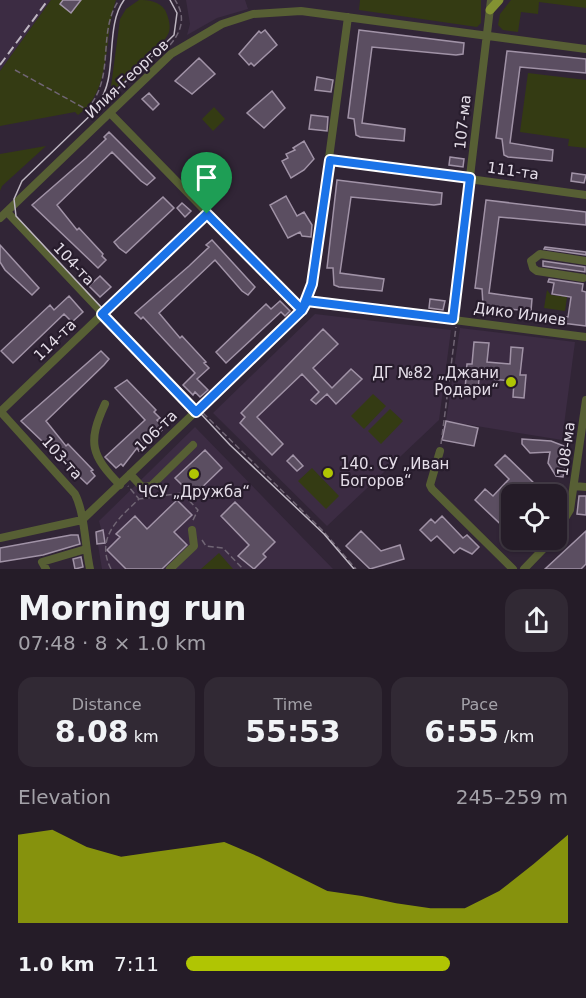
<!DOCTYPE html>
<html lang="en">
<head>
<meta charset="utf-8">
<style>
  body { margin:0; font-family:"DejaVu Sans",sans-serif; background:#312934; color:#f1f3f6; height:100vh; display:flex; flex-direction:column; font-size:22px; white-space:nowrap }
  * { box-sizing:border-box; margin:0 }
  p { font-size:20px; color:#a3a1a8 }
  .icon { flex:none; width:33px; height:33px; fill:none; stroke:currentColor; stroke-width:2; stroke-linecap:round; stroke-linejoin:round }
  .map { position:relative; height:569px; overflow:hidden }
  .side { display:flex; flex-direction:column; background:#251c28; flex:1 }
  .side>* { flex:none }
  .buttons { position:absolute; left:501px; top:484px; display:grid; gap:12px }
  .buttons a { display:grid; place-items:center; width:66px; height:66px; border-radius:12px; background:#251c28; box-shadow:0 2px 4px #0004,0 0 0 2px #423a45; font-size:30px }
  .pin { position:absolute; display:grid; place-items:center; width:51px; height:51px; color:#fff; margin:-62px -26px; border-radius:50% 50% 50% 0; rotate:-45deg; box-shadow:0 0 6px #0007 }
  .pin .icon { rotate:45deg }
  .round { display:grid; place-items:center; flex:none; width:63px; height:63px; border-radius:18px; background:#312934 }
  .overview { display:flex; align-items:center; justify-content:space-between; height:102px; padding:0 18px }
  h1 { font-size:33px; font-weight:800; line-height:45px }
  .figures { display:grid; grid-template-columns:repeat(3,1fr); gap:9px; height:102px; padding:6px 18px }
  .figures div { display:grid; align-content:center; border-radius:15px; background:#312934; text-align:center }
  .figures b { font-size:30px; font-weight:800 }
  .figures small { font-size:16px; font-weight:400 }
  .figures p { font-size:16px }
  .chart { height:168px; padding:12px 18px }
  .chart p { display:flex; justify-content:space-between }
  .chart svg { width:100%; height:108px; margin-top:6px; fill:#b0c503; opacity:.7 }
  ul { padding:0 18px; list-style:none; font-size:20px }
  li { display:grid; grid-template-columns:96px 72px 1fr; align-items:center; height:45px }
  li i { height:15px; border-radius:8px; background:#b0c503 }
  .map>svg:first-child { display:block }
</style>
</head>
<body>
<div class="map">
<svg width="586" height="569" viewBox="0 0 586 569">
  <rect width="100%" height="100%" fill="#312536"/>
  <path fill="#3c2c43" d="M0 0H51L0 71Z
    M186 0H245L248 9 217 18 187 35 190 24Z
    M315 314 451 330 439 420 327 526 213 413Z
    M460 328 575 342 562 440 446 421Z
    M195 427 333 569H102L98 545 105 544 99 521Z"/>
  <path fill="#343b13" d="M51 0H116C103 36 113 91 78 115L75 112 0 126V71Z
    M139 0C149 0 159 1 165 10 168 16 171 25 169 32 163 48 123 80 110 94L120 19 126 9Z
    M360 0H481V23L477 27 359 10Z
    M511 0H586V8L539 2 538 14 521 12 518 32 503 30 498 25 500 14Z
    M528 73 586 80V148L568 146 569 139 520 132Z
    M214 107 225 119 213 131 202 119Z
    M46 146 2 186 0 191V154Z
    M547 290 551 295 567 297 565 311 544 308Z
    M373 394 386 406 364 429 351 416Z
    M390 409 403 421 381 444 368 431Z
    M312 468 339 496 326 509 298 481Z
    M219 553 233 569H201Z"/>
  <path fill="#5b4e61" stroke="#a193a7" stroke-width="1.5" d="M63 0H81L71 13 60 4Z
    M265 30 277 45 254 66 251 63 249 65 239 54 259 31 261 33Z
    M359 30 464 43 463 54 456 55 372 47 362 123 405 129 404 141 360 137 356 135 354 119 348 118Z
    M507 51 586 59V73L520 67 510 143 553 150 552 161 508 157 504 155 502 139 496 138Z
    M199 58 215 74 192 94 175 81Z
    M317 77 333 80 331 92 315 90Z
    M272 91 285 108 264 128 247 113Z
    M149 93 159 104 153 110 142 99Z
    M311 115 328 117 327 131 309 129Z
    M109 132 155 178 147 185 141 181 112 152 57 205 77 230 79 228 103 254 102 256 106 260 98 268 32 205 86 158 106 139 104 137Z
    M304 141 314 159 304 170 291 178 282 161 288 158 286 154 295 150 293 148Z
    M450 157 464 159 463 167 449 165Z
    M572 173 586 175 584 183 571 181Z
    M337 180 442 193 441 204 434 205 351 197 340 273 384 279 382 291 339 287 334 285 333 268H327Z
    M286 196 297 216 304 212 312 225 311 237 302 236 300 232 288 238 270 205Z
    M163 197 174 208 126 253 119 248 114 242Z
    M486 200 586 212V225L499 217 489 293 532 299 531 311 487 307 483 305 482 289 475 288Z
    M182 203 191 211 185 217 177 208Z
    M212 240 255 287 248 295 242 291 215 260 159 313 180 338 182 336 206 362 204 363 209 368 197 379 208 390 200 397 195 392 193 395 183 385 195 373 143 317 141 319 135 313 189 266 209 247 206 245Z
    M0 245 39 288 32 295 5 270 0 262Z
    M545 247 586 252V255L544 249Z
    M543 261 585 267V272L543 266Z
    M100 276 111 287 100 297 89 286Z
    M549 279 583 284 582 291 586 292V326L554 322 555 315 568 317 571 297 552 294 554 283 548 282Z
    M69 296 83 312 72 322 64 314 13 363 1 351 50 305 54 310Z
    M430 299 445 301 443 310 429 308Z
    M280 301 290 311 285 316 281 312 226 363 216 352 266 304 271 309Z
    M323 329 338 344 313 368 332 388 351 369 362 379 336 404 327 394 316 404 311 400 319 392 302 374 257 417 283 444 272 455 240 423 245 417 241 413Z
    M474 342 489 343 487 362 510 364 511 347 523 348 520 375H526L524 398 513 397 514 381 479 378 478 391 465 390 467 364H472Z
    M101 351 109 359 104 365 46 421 66 446 68 444 93 470 91 471 95 476 87 484 21 421Z
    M127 380 156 410 154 412 160 418 157 420 162 425 159 428 162 430 156 435 153 433 144 442 147 444 139 451 137 448 123 466 121 464 116 468 105 457 145 420 115 388Z
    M446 421 478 428 474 446 442 440Z
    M522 439 551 441 564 446 563 458 566 459 563 477 556 476 548 463 550 452 530 453 522 444Z
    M205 450 222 468 193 496 175 478Z
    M293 455 303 466 297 471 287 461Z
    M505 455 539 488 532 495H526L520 489 503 506 512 515V535L475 500 485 489 493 496 509 479 495 465Z
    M579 496H586V515L577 514Z
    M177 500 192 515 174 532 187 545 162 569H126L107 550 120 537 116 534 135 516 147 529Z
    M235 502 275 542 263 554 266 557 254 569 238 556 249 545 221 516Z
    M442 516 463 538 467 535 479 547 472 554 460 548 454 553 437 536 431 541 420 530 431 519 435 523Z
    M103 530 105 543 97 544 96 532Z
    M361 531 381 551 400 545 404 559 370 569 346 546Z
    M586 531V564L581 569H545Z
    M71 535H78L80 544 43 555 0 562V548Z
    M81 557 83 567 75 569 73 559Z"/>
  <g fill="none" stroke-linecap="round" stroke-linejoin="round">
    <path stroke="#706574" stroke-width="1.5" stroke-dasharray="6 3" stroke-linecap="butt" d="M170 45C182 31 186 16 175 0
      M15 70 84 108 94 119
      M86 110C117 78 96 33 119 0
      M203 413 323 531 356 569
      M441 444 456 327
      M139 499 182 493 198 510 192 522
      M202 540 206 546 223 548 243 569
      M111 569C95 538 118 519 139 499L128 486"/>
    <path stroke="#575f34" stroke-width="8" d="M110 113 302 310
      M330 160 586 195
      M7 212 196 412
      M0 218 171 54 222 24 253 14 301 11 586 49
      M583 278 537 271 533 268 531 261 540 254 586 261
      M307 301 586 337
      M453 319 491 0
      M105 404C87 443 91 455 120 485
      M0 411 75 494C85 514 85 546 90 569
      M1 411 207 214
      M440 451 430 485 432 489 513 569
      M130 474 142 487 151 486 193 445
      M574 486 586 487
      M556 533 570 510 586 400
      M0 538 82 520 302 310 312 284 348 17
      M46 569 42 562 86 549
      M170 569 194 546 192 530
      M524 569 552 540"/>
    <path stroke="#839232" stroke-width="9" d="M490 10 499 0"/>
    <path stroke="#beb6c2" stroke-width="1.5" d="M170 0 177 13 174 35 22 181 14 199 16 216 230 445 324 534 354 569
      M98 103C119 78 104 27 124 0"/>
    <path stroke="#beb6c2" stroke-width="2" stroke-dasharray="9 4.5" stroke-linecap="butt" d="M0 65 48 0"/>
  </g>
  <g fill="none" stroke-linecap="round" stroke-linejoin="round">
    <g stroke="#fff" stroke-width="12">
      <path id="route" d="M207 214 102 314 196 412 302 310 307 301 453 319 470 178 330 160 312 284 302 310 207 214"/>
    </g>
    <use href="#route" stroke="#1a73e8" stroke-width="8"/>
  </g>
  <g fill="#b0c503" stroke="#271c2c" stroke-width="2">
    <circle cx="511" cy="382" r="6"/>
    <circle cx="328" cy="473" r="6"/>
    <circle cx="194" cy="474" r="6"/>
  </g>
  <g text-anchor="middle" stroke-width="4.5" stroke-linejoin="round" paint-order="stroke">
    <g font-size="15" fill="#e4dde8" stroke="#271c2c">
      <text transform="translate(127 79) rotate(-43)" y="5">Илия Георгов</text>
      <text transform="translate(463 122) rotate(-84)" y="5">107-ма</text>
      <text transform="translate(513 171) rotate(8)" y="5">111-та</text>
      <text transform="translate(74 264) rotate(47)" y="5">104-та</text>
      <text transform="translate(520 314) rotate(8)" y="5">Дико Илиев</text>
      <text transform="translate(55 340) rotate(-44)" y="5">114-та</text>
      <text transform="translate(156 431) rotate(-44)" y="5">106-та</text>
      <text transform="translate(566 449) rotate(-82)" y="5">108-ма</text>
      <text transform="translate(62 458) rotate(48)" y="5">103-та</text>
    </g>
    <g font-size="15" fill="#e4dde8" stroke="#271c2c" text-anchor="end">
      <text x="499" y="378">ДГ №82 „Джани<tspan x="499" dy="17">Родари“</tspan></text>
      <text x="340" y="469" text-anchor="start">140. СУ „Иван<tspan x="340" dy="17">Богоров“</tspan></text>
      <text x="194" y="497" text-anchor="middle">ЧСУ „Дружба“</text>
    </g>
  </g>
</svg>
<div class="buttons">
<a><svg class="icon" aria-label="locate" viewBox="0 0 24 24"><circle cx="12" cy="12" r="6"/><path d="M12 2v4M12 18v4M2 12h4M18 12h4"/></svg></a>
</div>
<div class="pin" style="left:207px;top:214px;background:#1e9e55"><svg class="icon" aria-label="arrive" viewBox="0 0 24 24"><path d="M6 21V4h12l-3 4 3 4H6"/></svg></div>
</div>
<section class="side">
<div class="overview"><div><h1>Morning run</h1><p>07:48 · 8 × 1.0 km</p></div><a class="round"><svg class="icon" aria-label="share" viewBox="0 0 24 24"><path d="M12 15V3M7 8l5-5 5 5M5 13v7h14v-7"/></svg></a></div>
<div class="figures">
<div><p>Distance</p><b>8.08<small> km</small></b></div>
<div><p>Time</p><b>55:53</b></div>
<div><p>Pace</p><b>6:55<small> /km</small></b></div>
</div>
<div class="chart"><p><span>Elevation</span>245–259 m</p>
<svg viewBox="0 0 160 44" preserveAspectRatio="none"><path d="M0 44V8L10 6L20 13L30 17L40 15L50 13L60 11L70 17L80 24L90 31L100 33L110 36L120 38L130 38L140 31L150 20L160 8V44z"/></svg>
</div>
<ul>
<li><b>1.0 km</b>7:11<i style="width:69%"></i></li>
</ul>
</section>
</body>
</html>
